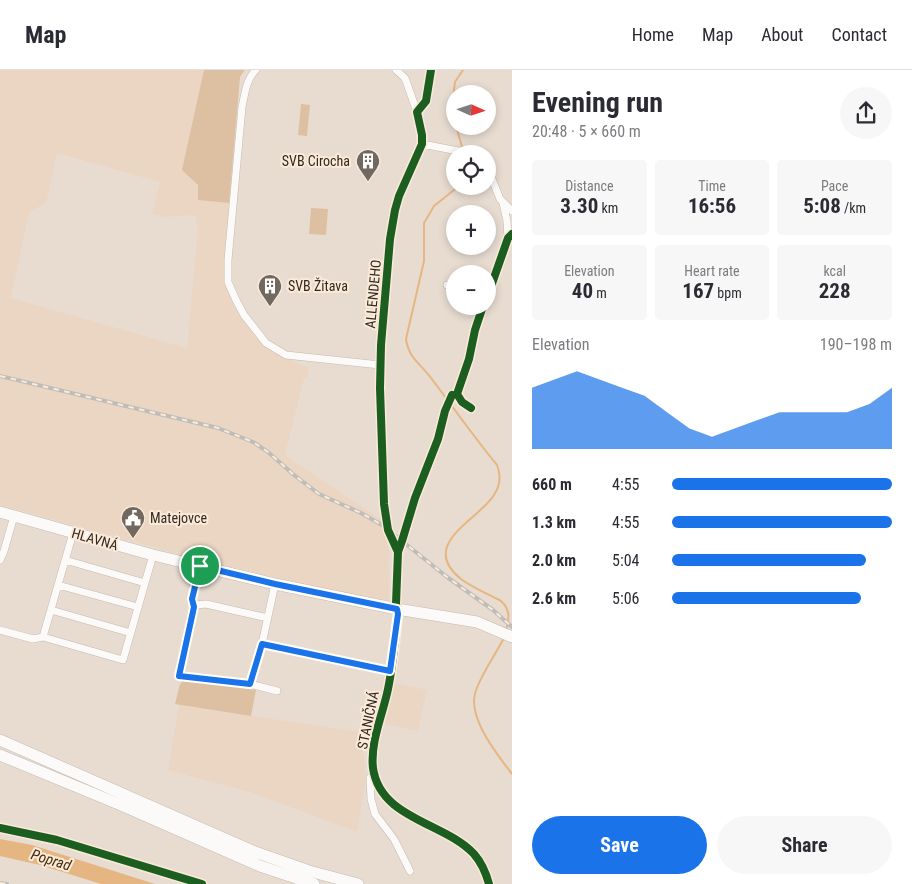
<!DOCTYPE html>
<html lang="en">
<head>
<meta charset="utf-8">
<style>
  body { margin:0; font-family:"Roboto Condensed",sans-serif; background:#f7f7f7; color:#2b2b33; height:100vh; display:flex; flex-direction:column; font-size:19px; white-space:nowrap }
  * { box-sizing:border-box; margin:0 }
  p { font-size:16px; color:#7c7c81 }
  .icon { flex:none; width:28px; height:28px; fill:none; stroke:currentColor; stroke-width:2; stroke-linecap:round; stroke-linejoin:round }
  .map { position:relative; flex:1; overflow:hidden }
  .side { display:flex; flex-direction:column; background:#fff; width:400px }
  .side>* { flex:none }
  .needle { width:32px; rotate:93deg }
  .fabs { position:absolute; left:446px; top:15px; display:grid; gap:10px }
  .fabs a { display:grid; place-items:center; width:50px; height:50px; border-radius:50%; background:#fff; box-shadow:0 2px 8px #0003; font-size:25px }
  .pin { position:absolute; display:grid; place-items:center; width:42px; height:42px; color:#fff; margin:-21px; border:2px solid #fff; border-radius:50%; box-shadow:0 1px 5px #0007 }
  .round { display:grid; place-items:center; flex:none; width:52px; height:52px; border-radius:26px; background:#f7f7f7 }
  .head { display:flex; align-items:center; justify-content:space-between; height:85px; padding:0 20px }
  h1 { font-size:28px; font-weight:700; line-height:38px }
  .figures { display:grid; grid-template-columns:repeat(3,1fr); gap:8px; height:85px; padding:5px 20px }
  .figures div { display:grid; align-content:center; border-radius:5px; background:#f7f7f7; text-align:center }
  .figures b { font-size:21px; font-weight:700 }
  .figures small { font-size:14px; font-weight:400 }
  .figures p { font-size:14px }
  .chart { height:140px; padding:10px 20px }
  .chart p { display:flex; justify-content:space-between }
  .chart svg { width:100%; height:90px; margin-top:5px; fill:#1a73e8; opacity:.7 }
  .primary-button { display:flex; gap:10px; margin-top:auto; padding:10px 20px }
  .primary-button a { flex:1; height:58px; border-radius:30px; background:#1a73e8; color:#fff; font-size:20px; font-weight:700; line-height:58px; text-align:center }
  .primary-button a+a { background:#f7f7f7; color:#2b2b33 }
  ul { padding:0 20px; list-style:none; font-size:16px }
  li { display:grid; grid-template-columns:80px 60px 1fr; align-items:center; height:38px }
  li i { height:12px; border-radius:6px; background:#1a73e8 }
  header { display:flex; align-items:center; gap:30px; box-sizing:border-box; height:70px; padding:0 25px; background:#fff; border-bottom:1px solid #e1e1e2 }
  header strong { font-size:24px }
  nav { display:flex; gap:28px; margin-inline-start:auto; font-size:18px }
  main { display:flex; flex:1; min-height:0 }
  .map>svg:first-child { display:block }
</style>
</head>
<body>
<header>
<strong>Map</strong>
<nav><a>Home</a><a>Map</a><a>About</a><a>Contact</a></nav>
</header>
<main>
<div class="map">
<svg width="512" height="814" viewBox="0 0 512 814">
  <rect width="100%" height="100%" fill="#e8dcd1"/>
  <path fill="#ead6c2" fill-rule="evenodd" d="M0 0H204L183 100 198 115V130L229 133 225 175 224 210 237 243 261 271 282 286 309 298 307 308H304L285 385 383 451 389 481V531L325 519 197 489 0 435ZM57 83 160 112 152 144 164 147 195 145 198 159 187 278 11 228 29 142 46 133Z
    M394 613 427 620 418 661 385 654Z
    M179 635 361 662 366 708 357 762 253 723 168 700Z"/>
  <path fill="#ddbfa1" d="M204 0H245L240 7 229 133 198 130V115L182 100Z
    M301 34 310 35 307 66 298 65Z
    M311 138 328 139 326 165 309 164Z
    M183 611 256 620 251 646 175 634 180 614Z"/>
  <path fill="#e5b682" d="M0 769 32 775 155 814H101L40 795 0 786Z"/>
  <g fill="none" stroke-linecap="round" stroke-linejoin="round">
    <path stroke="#e5b682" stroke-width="2" d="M455 48 453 26 455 12 463 0
      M456 56 463 80
      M459 116 434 136 424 153V191L406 269C409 289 420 293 431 308 453 337 474 367 497 395 501 405 500 416 494 425 480 449 417 474 461 509 473 518 488 524 501 531 511 540 509 549 506 561
      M504 568C495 585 483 602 476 620 466 647 497 684 512 704"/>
    <g stroke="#c2b9b1" stroke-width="8">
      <path id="street" d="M256 0C246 9 245 24 242 37L228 190V212L236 230 244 245 266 273 286 285 380 295
        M396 0 405 8 417 42
        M422 74 474 84
        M488 99 500 129 512 141
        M447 215 455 217
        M488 225 508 168 507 151 503 133
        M457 324 469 289 475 260 483 236
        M398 482 388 460 384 434 380 318 381 275 390 169 395 140 399 126 422 74V65L417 42 426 31 431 0
        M0 490 4 481 14 446
        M65 490 145 513
        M58 515 138 537
        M194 537 192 529 200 496
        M51 540 131 563
        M268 548 206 534 196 535 192 541 179 606 250 614 262 574 390 601
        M0 560 33 569 43 567
        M43 567 123 590 153 485
        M43 567 73 463
        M262 574 275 514
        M250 614 277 621
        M370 708 371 729 375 744 394 769 410 801
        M375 708 373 690V682L388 619 398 544 396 534 398 482 402 471 415 428 438 369"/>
    </g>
    <g stroke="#c2b9b1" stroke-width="12">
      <path id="primary" d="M0 442 153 485 275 514 397 539 477 552 512 567
        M0 670 255 782 309 801 358 814
        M0 685 121 735 260 796 314 814"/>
    </g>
    <use href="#street" stroke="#fcfaf8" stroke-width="7"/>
    <use href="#primary" stroke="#fcfaf8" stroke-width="11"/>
    <g stroke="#bfbdb9" stroke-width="4">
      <path id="rail" d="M0 306 218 358 253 372 268 382 294 405 319 424 361 443 382 455 447 507 493 540 512 557
        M0 813 7 814"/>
    </g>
    <use href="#rail" stroke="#fcead9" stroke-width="2" stroke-dasharray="5.5" stroke-linecap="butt"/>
    <g stroke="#fcead9" stroke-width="11">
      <path id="cycleway" d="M488 225 508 168 512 164
        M452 325 445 341 438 369 415 428 402 471 398 482 396 534 398 544C395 569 393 595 388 619 383 644 370 672 373 698 380 749 444 752 474 784 481 792 486 803 489 814
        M471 338 462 332 457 324 469 289 475 260 483 236
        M398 482 388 460 384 434 380 318 381 275 390 169 395 140 399 126 422 74V65L417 42 426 31 431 0
        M0 758 57 770 202 814"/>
    </g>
    <use href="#cycleway" stroke="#1b5e20" stroke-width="8"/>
  </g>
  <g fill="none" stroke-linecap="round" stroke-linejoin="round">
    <g stroke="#fff" stroke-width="10">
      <path id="route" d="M200 496 275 514 397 539 398 544 390 601 262 574 250 614 179 606 194 537 192 529Z"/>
    </g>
    <use href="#route" stroke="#1a73e8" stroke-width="6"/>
  </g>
  <defs>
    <g id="building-pin" transform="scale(1.25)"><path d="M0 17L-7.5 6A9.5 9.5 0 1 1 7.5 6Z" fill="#71685f" stroke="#fcead9"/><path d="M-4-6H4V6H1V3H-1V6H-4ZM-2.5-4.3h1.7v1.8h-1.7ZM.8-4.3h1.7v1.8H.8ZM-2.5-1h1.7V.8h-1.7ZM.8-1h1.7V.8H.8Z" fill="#fff"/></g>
    <g id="civic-pin" transform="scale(1.25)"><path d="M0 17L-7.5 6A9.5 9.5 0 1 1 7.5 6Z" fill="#71685f" stroke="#fcead9"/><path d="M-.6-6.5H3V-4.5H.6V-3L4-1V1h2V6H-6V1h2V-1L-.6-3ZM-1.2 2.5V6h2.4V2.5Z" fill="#fff"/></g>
  </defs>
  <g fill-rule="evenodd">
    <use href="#building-pin" x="368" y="91"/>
    <use href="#building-pin" x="270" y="216"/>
    <use href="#civic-pin" x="133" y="448"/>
  </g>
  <g text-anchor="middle" stroke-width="4" stroke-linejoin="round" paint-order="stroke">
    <g font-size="14" fill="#312921" stroke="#fcead9" text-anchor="start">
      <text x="350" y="96" text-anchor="end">SVB Cirocha</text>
      <text x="288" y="221">SVB Žitava</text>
      <text x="150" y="453">Matejovce</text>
    </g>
    <g font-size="14" fill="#312921" stroke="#fcead9">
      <text transform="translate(373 224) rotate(-85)" y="5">ALLENDEHO</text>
      <text transform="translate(95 469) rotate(16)" y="5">HLAVNÁ</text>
      <text transform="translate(368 650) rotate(-78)" y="5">STANIČNÁ</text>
    </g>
    <g font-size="15" font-style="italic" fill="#462d0e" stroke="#fcead9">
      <text transform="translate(51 790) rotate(17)" y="5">Poprad</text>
    </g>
  </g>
</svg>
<div class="fabs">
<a><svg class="needle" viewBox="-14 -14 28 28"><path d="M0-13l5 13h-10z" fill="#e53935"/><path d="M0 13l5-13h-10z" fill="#7c7c81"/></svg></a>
<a><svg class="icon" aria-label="locate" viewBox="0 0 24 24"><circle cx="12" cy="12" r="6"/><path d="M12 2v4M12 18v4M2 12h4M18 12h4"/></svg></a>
<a>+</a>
<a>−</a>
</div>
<div class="pin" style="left:200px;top:496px;background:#1e9e55"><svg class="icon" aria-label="arrive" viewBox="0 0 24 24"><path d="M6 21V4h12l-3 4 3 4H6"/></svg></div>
</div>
<section class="side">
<div class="head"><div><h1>Evening run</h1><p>20:48 · 5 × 660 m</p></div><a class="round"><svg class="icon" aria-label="share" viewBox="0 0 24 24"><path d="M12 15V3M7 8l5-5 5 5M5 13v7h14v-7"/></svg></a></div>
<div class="figures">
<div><p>Distance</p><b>3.30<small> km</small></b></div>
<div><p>Time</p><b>16:56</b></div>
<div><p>Pace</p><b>5:08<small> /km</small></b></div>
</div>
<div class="figures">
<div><p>Elevation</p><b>40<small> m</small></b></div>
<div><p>Heart rate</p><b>167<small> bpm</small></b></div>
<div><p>kcal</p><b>228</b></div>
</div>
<div class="chart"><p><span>Elevation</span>190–198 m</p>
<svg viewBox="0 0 160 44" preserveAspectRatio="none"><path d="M0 44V14L10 10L20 6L30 10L40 14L50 18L60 26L70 34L80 38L90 34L100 30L110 26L120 26L130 26L140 26L150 22L160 14V44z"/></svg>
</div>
<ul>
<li><b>660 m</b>4:55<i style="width:100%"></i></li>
<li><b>1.3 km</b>4:55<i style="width:100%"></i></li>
<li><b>2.0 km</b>5:04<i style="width:88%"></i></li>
<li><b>2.6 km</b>5:06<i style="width:86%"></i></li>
</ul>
<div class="primary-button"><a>Save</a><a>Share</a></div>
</section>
</main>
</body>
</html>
